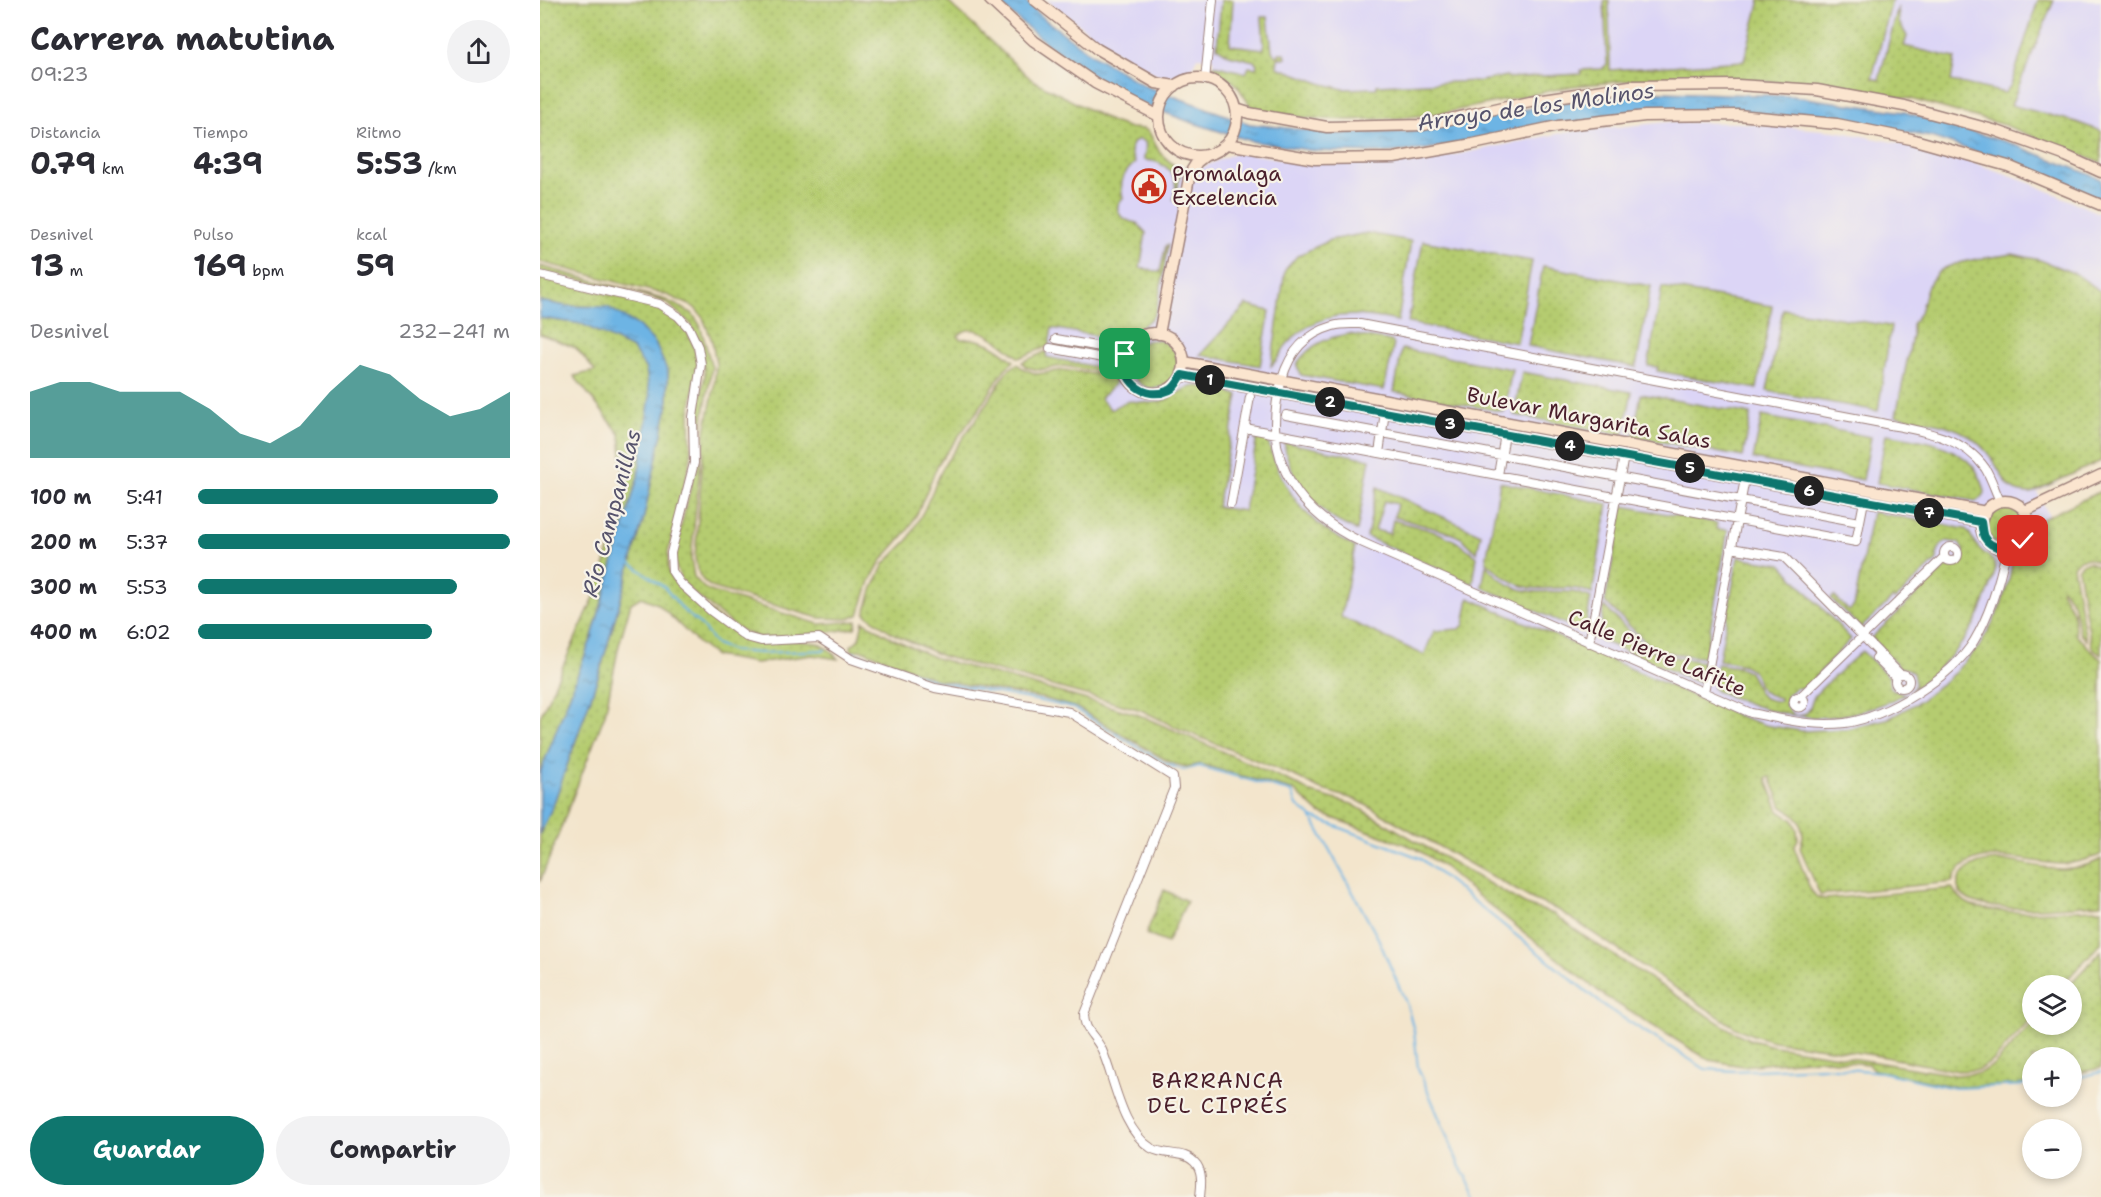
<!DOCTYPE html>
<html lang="es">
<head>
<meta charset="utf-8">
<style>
  body { margin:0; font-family:"Shantell Sans",sans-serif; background:#f2f2f3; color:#2b2b33; height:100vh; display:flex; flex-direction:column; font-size:22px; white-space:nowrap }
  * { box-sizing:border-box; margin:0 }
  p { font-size:20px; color:#7c7c81 }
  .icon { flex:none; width:33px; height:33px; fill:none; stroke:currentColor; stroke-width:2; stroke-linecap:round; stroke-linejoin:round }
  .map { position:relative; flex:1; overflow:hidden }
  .panel { display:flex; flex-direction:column; background:#fff; width:540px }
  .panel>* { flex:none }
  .controls { position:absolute; left:1482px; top:975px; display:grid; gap:12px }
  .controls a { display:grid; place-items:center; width:60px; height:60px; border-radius:50%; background:#fff; box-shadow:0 3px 9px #0003; font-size:30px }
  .pin { position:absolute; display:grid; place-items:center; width:51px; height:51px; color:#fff; margin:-26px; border-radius:12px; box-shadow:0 3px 9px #0006 }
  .km { position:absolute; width:30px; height:30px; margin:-15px; border-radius:50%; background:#222; color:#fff; font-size:16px; line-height:30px; text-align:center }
  .round { display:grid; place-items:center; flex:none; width:63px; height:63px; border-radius:32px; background:#f2f2f3 }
  .summary { display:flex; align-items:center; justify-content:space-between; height:102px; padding:0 30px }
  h1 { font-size:33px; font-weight:700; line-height:45px }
  .figures { display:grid; grid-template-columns:repeat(3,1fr); gap:9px; height:102px; padding:6px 30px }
  .figures div { display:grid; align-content:center }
  .figures b { font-size:30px; font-weight:700 }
  .figures small { font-size:16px; font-weight:400 }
  .figures p { font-size:16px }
  .chart { height:168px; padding:12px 30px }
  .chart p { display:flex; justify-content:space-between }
  .chart svg { width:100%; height:108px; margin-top:6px; fill:#0f766e; opacity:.7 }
  .primary-button { display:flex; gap:12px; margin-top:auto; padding:12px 30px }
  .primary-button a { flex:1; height:69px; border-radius:36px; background:#0f766e; color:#fff; font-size:24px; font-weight:700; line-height:69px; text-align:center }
  .primary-button a+a { background:#f2f2f3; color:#2b2b33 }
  ul { padding:0 30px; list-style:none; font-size:20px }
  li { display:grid; grid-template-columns:96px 72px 1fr; align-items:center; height:45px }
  li i { height:15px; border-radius:8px; background:#0f766e }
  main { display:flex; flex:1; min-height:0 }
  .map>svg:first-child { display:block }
</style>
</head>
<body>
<main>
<section class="panel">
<div class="summary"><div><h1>Carrera matutina</h1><p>09:23</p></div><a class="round"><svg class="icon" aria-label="share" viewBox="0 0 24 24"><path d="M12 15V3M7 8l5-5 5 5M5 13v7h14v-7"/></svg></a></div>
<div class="figures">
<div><p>Distancia</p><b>0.79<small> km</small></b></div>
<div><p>Tiempo</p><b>4:39</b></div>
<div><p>Ritmo</p><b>5:53<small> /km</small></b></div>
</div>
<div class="figures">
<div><p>Desnivel</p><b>13<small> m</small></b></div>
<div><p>Pulso</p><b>169<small> bpm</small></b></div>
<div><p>kcal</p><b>59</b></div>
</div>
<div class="chart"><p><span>Desnivel</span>232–241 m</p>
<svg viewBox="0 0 160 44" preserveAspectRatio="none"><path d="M0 44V17L10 13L20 13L30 17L40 17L50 17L60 24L70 34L80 38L90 31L100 17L110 6L120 10L130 20L140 27L150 24L160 17V44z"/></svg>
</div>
<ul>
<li><b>100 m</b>5:41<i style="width:96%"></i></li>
<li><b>200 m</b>5:37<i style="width:100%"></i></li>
<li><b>300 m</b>5:53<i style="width:83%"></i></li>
<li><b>400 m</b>6:02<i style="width:75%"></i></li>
</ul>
<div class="primary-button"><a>Guardar</a><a>Compartir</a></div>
</section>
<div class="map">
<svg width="1561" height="1197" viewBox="0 0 1561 1197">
  <defs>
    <pattern id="grass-dots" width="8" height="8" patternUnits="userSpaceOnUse" patternTransform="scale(1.5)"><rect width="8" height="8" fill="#b5cc70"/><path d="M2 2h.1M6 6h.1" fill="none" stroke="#9daf61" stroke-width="1.8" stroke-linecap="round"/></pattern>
    <pattern id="water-ripples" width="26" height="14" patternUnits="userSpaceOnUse" patternTransform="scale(1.5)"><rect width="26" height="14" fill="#6db4e4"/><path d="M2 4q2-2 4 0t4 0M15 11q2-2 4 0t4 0" fill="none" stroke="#5c92b9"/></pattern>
  </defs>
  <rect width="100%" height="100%" fill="#f7f3e8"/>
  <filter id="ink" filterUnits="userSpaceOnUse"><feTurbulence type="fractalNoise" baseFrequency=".0167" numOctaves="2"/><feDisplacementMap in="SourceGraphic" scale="12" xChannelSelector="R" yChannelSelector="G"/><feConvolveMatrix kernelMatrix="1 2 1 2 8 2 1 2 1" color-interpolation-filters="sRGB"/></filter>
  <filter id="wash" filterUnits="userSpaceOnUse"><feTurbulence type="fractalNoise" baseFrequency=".008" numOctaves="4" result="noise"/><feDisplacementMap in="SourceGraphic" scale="24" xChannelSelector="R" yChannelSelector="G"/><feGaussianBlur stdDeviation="1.35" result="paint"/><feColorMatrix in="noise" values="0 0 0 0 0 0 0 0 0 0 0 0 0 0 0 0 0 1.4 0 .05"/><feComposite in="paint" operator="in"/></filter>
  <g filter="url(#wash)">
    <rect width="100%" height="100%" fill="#f3e5cc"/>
    <path fill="#dcd5f6" d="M507 0H1561V144L1241 65 806 100 709 67 706 73 674 65V59L657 57 652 70 633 77 619 76 570 48Z
      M1129 122 1201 123 1295 131 1363 144 1411 155 1481 179 1561 214V461L1497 492 1517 531 1521 589 1469 580 1460 609 1439 647 1410 678 1380 701 1350 718 1306 729 1262 731 1225 725 1199 716 930 598 924 625 919 629 894 631 885 655 801 617 815 547 793 537 758 506 744 485 727 439 717 437 704 512 677 507 698 395 658 386 649 387 632 398 622 401 571 410 560 398 573 386 570 370 506 357 512 328 557 294 592 128 604 129 609 132 620 153 635 165 659 169 697 152 747 160 800 164 858 162 904 157 1027 132Z"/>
    <path fill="url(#grass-dots)" stroke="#80764e" stroke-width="1.5" d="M0 0H406L492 80 572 122 590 128 604 129 609 132 620 153 638 169 640 174 636 200 633 199C642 177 626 160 604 160 604 153 607 149 605 142L599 139C587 144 590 153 595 163 583 173 579 182 583 198 570 211 583 221 597 223L606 233 600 268 620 272 626 245H628C625 260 620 303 614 315 610 323 583 337 574 339L512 328 509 346 479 358C466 347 434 317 418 336L420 339C443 337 457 347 474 361L465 369 439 409 398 464 379 510 368 530 342 560 330 581 319 615 307 619 279 618 174 588C160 582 158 573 155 558L165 431 174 388 176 364 172 341 163 318 154 307 127 295 0 262Z
      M681 0H693L690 45 724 49 722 17H728L732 51 735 55 739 56V53H745L746 58H738L737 67 780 83 803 89 837 88V85L941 81 967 76 968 78 1041 74V70L1062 69 1067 64 1064 0H1069L1070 70 1204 61 1220 0H1352L1332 78 1339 80 1358 7 1359 22 1367 36 1364 46 1415 58 1411 81 1465 93 1471 85 1498 0H1514L1471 105 1536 122 1561 131V163L1464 125 1371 99 1292 86 1170 77 1095 80 1033 86 903 113 859 118 806 120 766 118 722 111 711 107 697 85 676 70 674 65 706 73 709 67 716 68 717 64 714 61 689 55 677 47Z
      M827 233 871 241 858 321C816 312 780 309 748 343 741 351 739 359 731 366L745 270 757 256 790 240Z
      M883 241 992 261 977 343 868 323Z
      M1472 254 1500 260 1536 274 1561 292V461L1491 493C1468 493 1467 483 1457 467 1450 454 1437 440 1424 433 1404 422 1378 420 1356 416L1372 336V324C1385 310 1381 300 1388 286 1391 281 1398 271 1403 269 1423 259 1450 258 1472 254Z
      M0 266 126 300 152 313 160 325 172 367 160 438V468L151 558 154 577 164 588 173 592 279 624 317 621 315 628C294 631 234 643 215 636 196 630 181 615 166 603 148 589 136 579 134 555L156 466V420L165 375 160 345 151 324 127 303 96 293 0 271Z
      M1003 266 1111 286 1096 367 988 346Z
      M0 278 117 306 131 314 145 327 153 344 158 362 150 413 151 458 128 553V568L132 579 199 635 277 643 290 650 298 659 272 655 216 663 175 656 158 643 118 604 101 597 91 603 79 645 65 714 0 882V835L14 803 60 671 103 521 128 404V372L68 307 26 306 0 301Z
      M1122 287 1232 306 1217 389 1117 371 1118 367 1108 366Z
      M706 305 730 311 720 366 660 355Z
      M1243 309 1351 326 1338 411 1227 391Z
      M0 318 42 324 93 349 106 369 110 397 98 477 52 637 0 773V717L55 595 86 497 80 434 34 376 55 371 36 348 0 334Z
      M809 334 851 341 854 344 844 390 761 375 757 366 758 362C771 344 788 337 809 334Z
      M590 364a24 24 0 1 1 48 0a24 24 0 1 1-48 0Z
      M862 349 972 369 964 412 854 392Z
      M507 351 506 357 562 368 554 371 524 366 499 370 486 367 482 362Z
      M477 364 484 369 497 374 523 370 554 374 570 370 576 380 573 386 560 398 571 410C595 392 600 408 623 401 635 397 644 386 657 386 670 387 685 392 698 395L677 507 704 511 717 437 727 439C743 491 765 523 815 547L801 617 884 655 894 631 919 629 924 625 929 598 1199 716 1225 725 1262 731 1306 729 1350 718 1380 701 1409 678 1439 647 1460 609 1469 580 1472 563 1492 547 1497 539 1502 519 1561 491V563C1550 558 1541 555 1533 566L1546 640 1540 634 1533 603 1522 588 1521 590 1533 612 1536 636C1546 643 1551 652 1561 659V854L1558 856C1547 859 1534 864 1522 864 1490 864 1428 840 1412 882L1280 895 1260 848 1263 836 1260 822 1252 813 1242 807 1230 777 1226 778 1239 811 1253 820 1257 830 1258 839 1254 847 1271 891 1277 897 1285 899 1412 888C1417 895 1421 900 1429 904 1456 918 1528 909 1561 909V943L1522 985 1492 986V1018L1453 1061 1438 1070 1418 1071 1334 1055 1233 1041 1213 1035 1196 1028 1020 911 992 899 817 800 779 789 759 778 635 727 601 710 402 656 354 634 325 614 332 590 344 564 368 540 384 510 404 465 441 412 467 371Z
      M982 372 1092 392 1083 435 974 415Z
      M1101 394 1211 414 1203 457 1093 437Z
      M1222 416 1331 437 1323 480 1213 459Z
      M1346 434C1382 440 1433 445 1444 488 1447 496 1442 499 1435 501L1337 483Z
      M744 442 830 459 817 531C808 526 796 522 788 515 765 496 748 472 744 442Z
      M960 482 1068 504 1052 594C1030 583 1013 591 991 588 973 585 959 574 946 561Z
      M837 487 941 534 937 553 923 539 911 533 854 517 857 504 844 501 835 530 850 534 853 520C888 530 910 532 937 557L933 584 827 537Z
      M1445 525a20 20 0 1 1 40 0a20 20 0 1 1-40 0Z
      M1083 506 1177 523 1176 529 1188 530 1165 658 1118 651 1112 648 1065 602Z
      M1332 512 1426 529C1432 535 1433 542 1438 547 1445 555 1453 557 1456 567 1454 578 1450 588 1446 598 1430 641 1407 664 1371 691L1375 685 1373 673 1368 669 1359 667 1331 638 1406 567C1416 567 1423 564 1424 552L1419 543 1407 541C1398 547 1397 550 1397 560L1355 600 1353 598 1321 628 1291 599 1294 596 1309 611 1314 606Z
      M1198 557 1241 564 1311 639 1265 688H1256L1247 695 1245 705C1250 712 1255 719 1264 714 1273 710 1270 700 1276 694 1290 679 1307 665 1322 651L1349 677 1350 687 1353 690 1365 694C1293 730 1247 720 1176 691L1173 688 1177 664 1199 667 1208 671C1221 688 1212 699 1240 701V698C1207 691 1225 677 1207 667 1199 662 1188 662 1179 660Z
      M1549 562 1561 567V655L1553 649 1551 644 1538 569 1543 563Z
      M946 565C955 574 964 583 976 588 1001 597 1028 585 1051 598L1045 629 1041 631 942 587Z
      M1064 606 1106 648 1119 654 1164 662 1159 681 1157 682 1060 640 1059 638Z
      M323 621 352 638 396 658 597 714 754 783 772 793 812 804 986 905 1014 914 1045 937 1192 1031 1209 1039 1229 1045 1416 1075 1439 1073 1454 1065 1492 1024H1532V986L1529 985 1561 951V1068L1532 1074V1058H1492V1082L1480 1085 1417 1087 1334 1070 1328 1064 1277 1059 1202 1066 1169 1060 1066 997 938 896 903 866 875 848 779 813 755 791 660 764 646 767 631 763 537 708 506 699 395 679 322 650 312 651 311 646 319 639Z
      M1561 859V904C1534 905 1427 920 1418 888 1417 881 1420 876 1424 872 1450 848 1491 869 1522 869 1534 868 1550 866 1561 859Z
      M624 890 647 901 627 943 606 934Z"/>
    <path fill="url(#water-ripples)" stroke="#5c6a88" stroke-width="1.5" d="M455 0H484L507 21 551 54 605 86 710 124 802 134 865 132 1024 102 1120 92 1252 96 1364 112 1470 143 1561 179V200L1497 172 1391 137 1283 118 1130 111 880 150 839 153 775 151 711 141 650 122 594 101 520 55Z
      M0 301 26 306 68 307 99 326 115 343 128 372V405L103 521 60 671 14 803 0 835V773L52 637 98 477 110 397 106 369 93 349 42 324 0 318Z"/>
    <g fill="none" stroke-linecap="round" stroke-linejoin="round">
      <path stroke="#6db4e4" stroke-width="2" d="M89 562 124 587 145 612 160 624 176 644 194 651 221 653 285 650
        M313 653 347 663 394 681 506 702 533 708 626 764 644 770 659 766 752 792 757 806 772 817 880 858 1067 1008 1165 1069 1195 1071 1284 1067 1342 1072 1414 1088 1492 1085
        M772 818 838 938 851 968 867 1005 874 1031 878 1068 920 1167 938 1197
        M1532 1079 1561 1072"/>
    </g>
  </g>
  <g filter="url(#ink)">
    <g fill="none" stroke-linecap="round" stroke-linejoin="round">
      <g stroke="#9e827c" stroke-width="10">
        <path id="street" d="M665 80 673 0
          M0 275 119 304 138 316 149 328 158 347 161 364 153 417 154 463 131 553 132 571 140 583 171 611 206 637 221 641 279 638 311 659 395 688 529 712 633 777 634 788 544 1014C544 1031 555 1035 562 1050 575 1080 581 1129 611 1148 626 1157 645 1149 657 1165 663 1174 661 1187 660 1197
          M516 339 572 349 590 347
          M510 348 579 361 585 370
          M746 415 1319 522
          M705 428 1316 542 1324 501
          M839 453 845 412
          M958 475 965 434
          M1460 501C1455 491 1451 477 1445 468 1421 434 1378 431 1341 423L820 324C812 324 801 323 793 326 765 334 750 352 742 379 731 416 732 450 752 484 769 512 793 528 821 542L1211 713C1242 719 1273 727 1305 723 1347 717 1412 677 1434 641 1451 613 1460 580 1467 547
          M691 504 710 397
          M1404 554a7 7 0 1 1 14 0a7 7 0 1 1-14 0Z
          M1191 548 1244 557 1360 674
          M1049 643 1084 456
          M1336 658 1356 678
          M1355 681a7 7 0 1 1 14 0a7 7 0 1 1-14 0Z
          M1164 692 1205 479
          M1253.5 702a5.5 5.5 0 1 1 11 0a5.5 5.5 0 1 1-11 0Z
          M1260 697 1404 557"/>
      </g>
      <g stroke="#9e827c" stroke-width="13">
        <path id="secondary" d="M450 0 494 41 555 83 619 116
          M495 0 557 49 616 83 635 86
          M619 117a39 39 0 1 1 78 0a39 39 0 1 1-78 0Z
          M696 109 709 113 787 127 884 125 990 101 1090 86 1197 85 1277 90 1364 106 1457 131 1526 156 1561 172
          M687 144 775 159 854 158 933 144 1018 126 1105 116 1198 115 1297 124 1371 139 1468 166 1561 205
          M584 363a30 30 0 1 1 60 0a30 30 0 1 1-60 0Z
          M619 334 650 173 657 162 666 155
          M644 362 1446 512
          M642 375 1441 522
          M1441 525a24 24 0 1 1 48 0a24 24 0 1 1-48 0Z
          M1485 511 1561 475"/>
      </g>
      <use href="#street" stroke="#fff" stroke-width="8"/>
      <use href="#secondary" stroke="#fbe5cf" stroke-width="10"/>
    </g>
  </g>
  <g fill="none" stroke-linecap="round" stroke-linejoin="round" filter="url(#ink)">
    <g stroke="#fff" stroke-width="12">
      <path id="route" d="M585 354C580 380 604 402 630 390 636 387 639 380 642 375L1441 522C1442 526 1442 533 1444 537 1452 551 1471 550 1483 541"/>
    </g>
    <use href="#route" stroke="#0f766e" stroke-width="8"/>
  </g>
  <defs>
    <g id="civic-ring" transform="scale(1.725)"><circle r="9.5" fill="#f7f3e8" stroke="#c8321e" stroke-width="1.5"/><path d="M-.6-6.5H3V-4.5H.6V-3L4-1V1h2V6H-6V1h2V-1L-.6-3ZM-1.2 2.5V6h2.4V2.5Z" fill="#c8321e"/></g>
  </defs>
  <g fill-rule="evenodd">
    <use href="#civic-ring" x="609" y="186"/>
  </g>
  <g text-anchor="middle" stroke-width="4.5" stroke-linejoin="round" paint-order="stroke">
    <g font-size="21" fill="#4a1f2b" stroke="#f7f3e8" text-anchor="start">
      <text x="632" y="181">Promalaga<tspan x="632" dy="24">Excelencia</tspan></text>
    </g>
    <g font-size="21" fill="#4a1f2b" stroke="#f7f3e8">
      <text transform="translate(1049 418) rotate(11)" y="7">Bulevar Margarita Salas</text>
      <text transform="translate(1117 653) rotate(23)" y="7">Calle Pierre Lafitte</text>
    </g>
    <g font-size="22" font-style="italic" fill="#56536c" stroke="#f7f3e8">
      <text transform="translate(996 106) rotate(-8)" y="8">Arroyo de los Molinos</text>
      <text transform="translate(71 513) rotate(-75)" y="8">Río Campanillas</text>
    </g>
    <g font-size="22" letter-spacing="1.5" fill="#4a1f2b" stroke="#f7f3e8">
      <text x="678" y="1088">BARRANCA<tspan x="678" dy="25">DEL CIPRÉS</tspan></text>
    </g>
  </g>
</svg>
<div class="controls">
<a><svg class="icon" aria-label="layers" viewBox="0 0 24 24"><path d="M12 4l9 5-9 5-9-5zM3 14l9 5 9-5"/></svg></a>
<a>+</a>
<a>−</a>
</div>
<div class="pin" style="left:585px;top:354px;background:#1e9e55"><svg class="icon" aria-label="arrive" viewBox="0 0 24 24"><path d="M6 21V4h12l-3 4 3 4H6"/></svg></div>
<div class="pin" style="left:1483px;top:541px;background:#d93025"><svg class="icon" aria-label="check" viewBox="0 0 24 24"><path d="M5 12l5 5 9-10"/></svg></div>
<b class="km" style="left:670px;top:380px">1</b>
<b class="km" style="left:790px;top:402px">2</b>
<b class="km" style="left:910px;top:424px">3</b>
<b class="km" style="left:1030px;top:446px">4</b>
<b class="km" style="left:1150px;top:468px">5</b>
<b class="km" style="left:1269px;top:491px">6</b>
<b class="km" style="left:1389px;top:513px">7</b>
</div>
</main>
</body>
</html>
